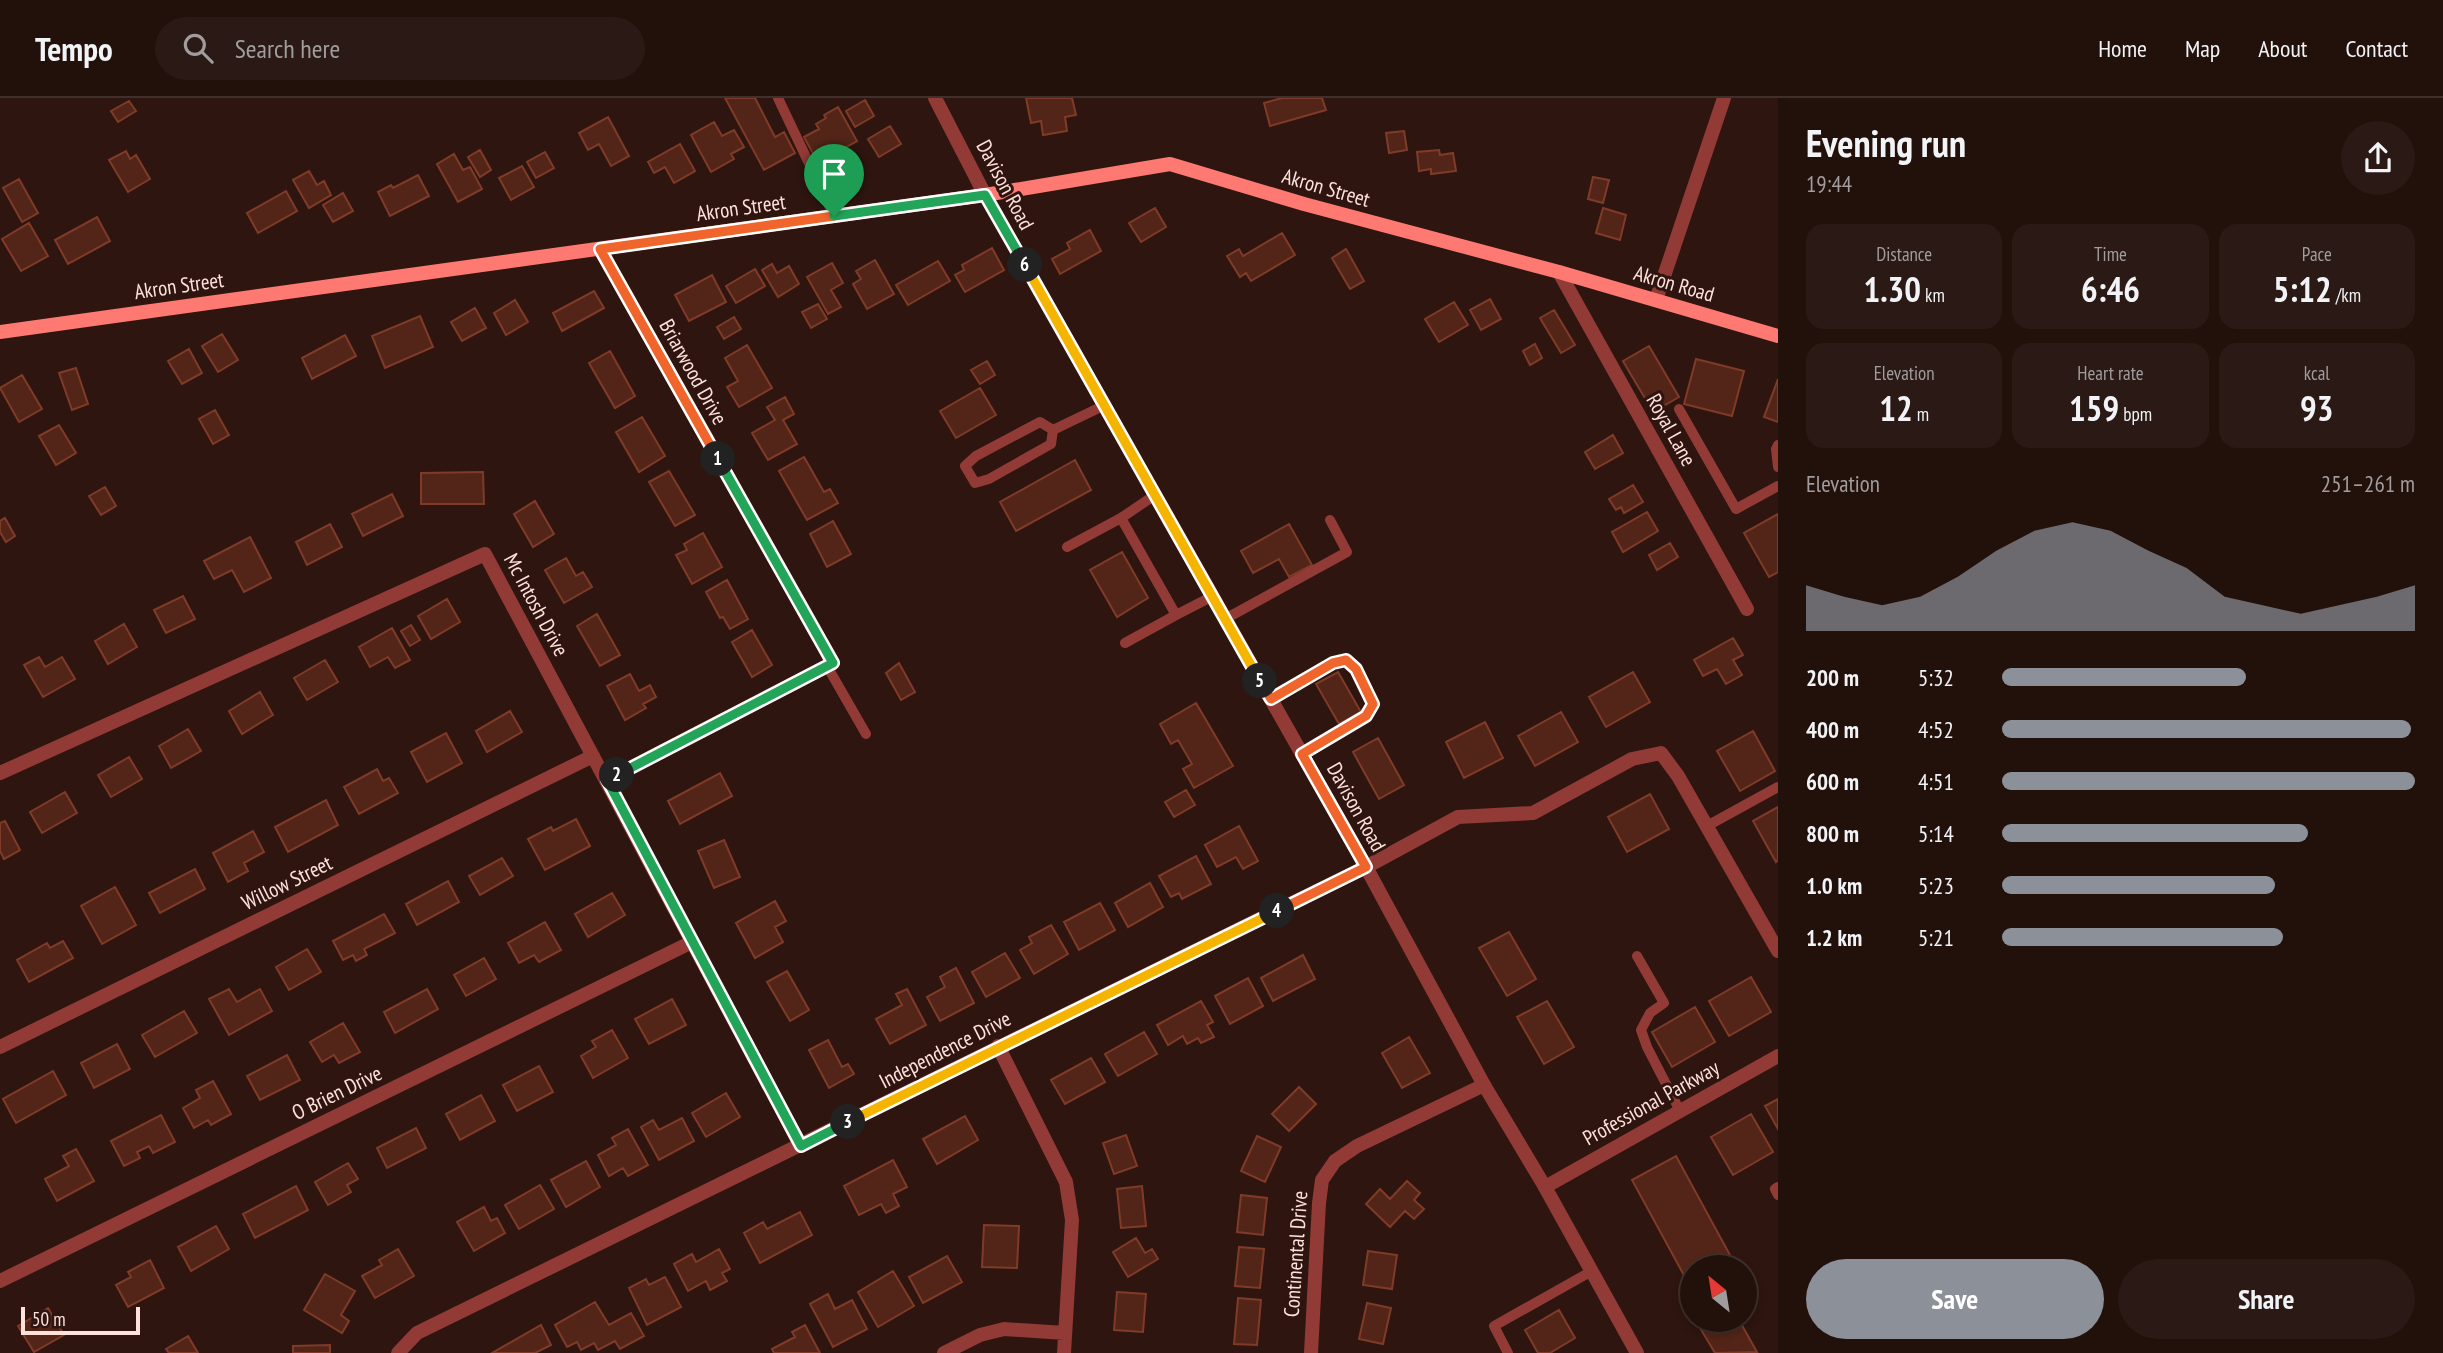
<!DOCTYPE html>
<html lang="en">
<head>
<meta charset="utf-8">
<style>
  body { margin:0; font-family:"PT Sans Narrow",sans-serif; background:#2a1914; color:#f1f3f6; height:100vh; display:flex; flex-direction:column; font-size:26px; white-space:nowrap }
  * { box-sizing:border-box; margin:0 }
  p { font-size:23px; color:#a29d9d }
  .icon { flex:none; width:38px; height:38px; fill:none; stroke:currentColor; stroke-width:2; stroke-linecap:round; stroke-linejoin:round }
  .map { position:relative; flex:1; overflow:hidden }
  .sheet { display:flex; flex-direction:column; background:#22100b; width:665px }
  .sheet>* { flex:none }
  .needle { width:46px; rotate:330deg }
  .fabs { position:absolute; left:1680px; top:1157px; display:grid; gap:14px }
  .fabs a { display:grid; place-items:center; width:77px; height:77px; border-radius:50%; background:#22100b; box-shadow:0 4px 10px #0003,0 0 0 2px #3f302c; font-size:35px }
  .scale { position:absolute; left:21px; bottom:18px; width:119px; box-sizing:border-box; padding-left:7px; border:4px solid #ffe1dc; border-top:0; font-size:19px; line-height:24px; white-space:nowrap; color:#ffe1dc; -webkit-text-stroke:5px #2e150f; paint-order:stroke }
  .pin { position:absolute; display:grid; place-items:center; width:60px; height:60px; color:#fff; margin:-72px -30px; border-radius:50% 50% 50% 0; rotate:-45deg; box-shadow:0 0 7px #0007 }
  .pin .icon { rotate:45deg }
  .km { position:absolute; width:35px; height:35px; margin:-18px; border-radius:50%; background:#222; color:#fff; font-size:19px; line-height:35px; text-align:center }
  .round { display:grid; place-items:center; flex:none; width:74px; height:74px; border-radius:37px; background:#2a1914 }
  .head { display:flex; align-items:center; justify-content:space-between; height:119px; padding:0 28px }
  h1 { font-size:38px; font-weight:600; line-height:52px }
  .figures { display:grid; grid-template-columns:repeat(3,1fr); gap:10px; height:119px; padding:7px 28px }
  .figures div { display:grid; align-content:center; border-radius:18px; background:#2a1914; text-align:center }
  .figures b { font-size:35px; font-weight:600 }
  .figures small { font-size:19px; font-weight:400 }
  .figures p { font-size:19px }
  .chart { height:196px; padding:14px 28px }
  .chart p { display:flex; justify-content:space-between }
  .chart svg { width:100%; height:126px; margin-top:7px; fill:#8c9099; opacity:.7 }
  .action { display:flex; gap:14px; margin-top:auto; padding:14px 28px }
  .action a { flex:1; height:80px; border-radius:42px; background:#8c9099; color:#fff; font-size:28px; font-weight:600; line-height:80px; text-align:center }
  .action a+a { background:#2a1914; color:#f1f3f6 }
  ul { padding:0 28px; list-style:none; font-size:23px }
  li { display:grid; grid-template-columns:112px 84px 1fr; align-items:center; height:52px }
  li i { height:18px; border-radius:9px; background:#8c9099 }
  header { display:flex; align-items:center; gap:42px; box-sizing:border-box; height:98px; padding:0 35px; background:#22100b; border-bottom:2px solid #3f302c }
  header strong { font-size:33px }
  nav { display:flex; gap:38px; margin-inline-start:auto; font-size:24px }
  .search { width:490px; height:63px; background:#2a1914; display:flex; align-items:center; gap:18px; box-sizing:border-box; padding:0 24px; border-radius:38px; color:#a29d9d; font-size:26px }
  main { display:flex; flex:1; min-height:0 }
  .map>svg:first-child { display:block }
</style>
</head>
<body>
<header>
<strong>Tempo</strong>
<div class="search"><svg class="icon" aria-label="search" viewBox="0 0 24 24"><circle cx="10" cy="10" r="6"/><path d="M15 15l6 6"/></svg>Search here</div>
<nav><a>Home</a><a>Map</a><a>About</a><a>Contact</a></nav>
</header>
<main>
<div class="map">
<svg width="1778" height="1255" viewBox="0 0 1778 1255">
  <rect width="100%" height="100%" fill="#2e150f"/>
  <path fill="#522518" stroke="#803b28" stroke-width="2" d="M725 0H755L775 39 784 34 795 55 764 72Z
    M1026 0H1072L1076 17 1065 19 1067 33 1043 37 1041 23 1031 25Z
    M1282 0H1322L1326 12 1270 28 1264 5Z
    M865 2 874 18 855 29 846 13Z
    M129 3 136 13 118 24 111 13Z
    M838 9 857 43 818 65 804 39 819 31 816 26 826 20 824 17Z
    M608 19 629 58 611 68 599 46 588 52 579 35Z
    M714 24 722 38 734 32 744 49 731 56 734 61 711 74 691 37Z
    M890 28 901 46 879 59 868 41Z
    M1404 33 1407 52 1389 55 1386 35Z
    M680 46 695 73 674 85 665 69 654 75 648 64Z
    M480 52 491 72 480 79 468 59Z
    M1439 52 1440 57 1453 55 1456 73 1431 76V71L1419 73 1417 54Z
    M126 53 130 61 136 57 150 81 128 94 109 62Z
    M545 54 554 70 536 80 527 64Z
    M454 56 463 72 470 69 482 91 458 104 437 66Z
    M522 68 534 89 511 102 499 80Z
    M309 73 317 87 324 83 331 97 309 110 293 82Z
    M418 77 429 98 390 118 378 94 391 87 393 90Z
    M1593 79 1609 82 1603 105 1588 101Z
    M19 81 38 115 22 124 3 90Z
    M286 93 297 113 258 135 247 115Z
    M343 95 353 113 333 124 323 107Z
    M1155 110 1166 129 1141 144 1129 125Z
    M1603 110 1626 117 1620 142 1596 135Z
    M97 119 110 143 68 166 55 142Z
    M29 125 48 158 21 173 2 141Z
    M1090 132 1101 153 1060 176 1052 161 1070 151 1067 145Z
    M1282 135 1295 157 1251 183 1246 175 1240 179 1227 158 1239 151 1243 158Z
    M992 150 1004 172 965 194 955 177 964 172 962 167Z
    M1346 151 1364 183 1350 191 1332 160Z
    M875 162 894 196 867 211 853 186 861 181 856 173Z
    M938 163 950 183 908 207 896 187Z
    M832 165 843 185 831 192 841 209 828 216 807 179Z
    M772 166 777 175 789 168 799 186 778 199 762 172Z
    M755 171 765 188 736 205 726 188Z
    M712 177 726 204 689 223 675 197Z
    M594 193 604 210 562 233 553 215Z
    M1490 201 1501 221 1481 232 1470 212Z
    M515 202 528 224 506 237 494 215Z
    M1454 204 1468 227 1439 244 1425 221Z
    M818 206 827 221 811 230 802 214Z
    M475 210 486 230 462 243 451 224Z
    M1554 212 1575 247 1561 255 1540 220Z
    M420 218 433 249 385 270 372 238Z
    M734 219 741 231 724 241 717 229Z
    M222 236 238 262 218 274 202 248Z
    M345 237 356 258 312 281 302 260Z
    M1535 246 1542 260 1530 267 1523 253Z
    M747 247 772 290 739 309 727 289 738 283 725 260Z
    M1649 248 1679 299 1653 314 1623 263Z
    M189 251 202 275 182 286 168 263Z
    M610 253 635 298 615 310 589 265Z
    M1696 261 1744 273 1732 318 1684 306Z
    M987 263 995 277 980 286 971 272Z
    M76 270 88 306 72 312 59 275Z
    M22 277 42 311 19 324 0 290Z
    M1778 281V324L1764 319Z
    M980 290 996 317 956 340 940 313Z
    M785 299 794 316 783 322 797 346 768 362 752 335 775 322 767 309Z
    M215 312 229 337 213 346 199 321Z
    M642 319 665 358 639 374 616 334Z
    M59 327 76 355 56 367 39 338Z
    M1613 337 1623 355 1595 371 1585 354Z
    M804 359 824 394 830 391 838 405 807 422 779 373Z
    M1075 362 1091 392 1016 433 1000 404Z
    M669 373 695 417 675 428 649 384Z
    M483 374 484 406H421V375Z
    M1633 387 1643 404 1624 415 1621 409 1616 412 1609 401Z
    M105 389 116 408 101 417 89 398Z
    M392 396 403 418 363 438 352 416Z
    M535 403 554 436 533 449 514 416Z
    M1647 414 1658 433 1623 454 1612 434Z
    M1778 416V474L1769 479 1744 435Z
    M5 420 15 438 6 444 0 434V423Z
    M833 423 851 456 827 469 810 436Z
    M330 426 342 449 307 467 296 444Z
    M1289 426 1312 467 1289 479 1279 461 1253 475 1241 453Z
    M703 435 722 469 692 486 676 457 687 452 684 446Z
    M250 439 271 480 244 494 232 472 214 481 204 463Z
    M1670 445 1678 459 1657 472 1649 457Z
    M1122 454 1148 500 1117 519 1090 472Z
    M566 460 576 478 583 474 592 489 564 505 545 472Z
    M727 482 748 521 730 531 723 519 720 520 706 494Z
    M183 498 195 521 166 535 154 512Z
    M447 501 460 524 431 541 418 518Z
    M597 516 620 557 600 568 577 528Z
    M124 526 137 549 108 566 95 543Z
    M411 527 420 542 410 548 401 533Z
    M392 530 410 562 395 570 388 559 370 569 359 549Z
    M752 532 772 567 752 579 732 544Z
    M1733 540 1743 557 1733 562 1742 577 1726 586 1717 571 1703 578 1694 562Z
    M39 559 45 569 62 559 75 581 43 599 24 567Z
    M325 562 338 584 307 602 294 580Z
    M899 565 915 594 901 602 886 575Z
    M1338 574 1361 614 1339 626 1316 586Z
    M1633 574 1650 604 1606 629 1589 599Z
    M630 576 639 593 650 587 656 599 643 606 646 610 625 622 607 588Z
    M260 594 273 617 242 636 229 613Z
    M1196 605 1233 668 1194 690 1183 671 1192 666 1178 642 1171 646 1160 626Z
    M510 613 522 634 487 654 476 633Z
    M1561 614 1578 644 1535 668 1518 638Z
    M1485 624 1503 660 1464 680 1446 644Z
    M188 631 201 653 171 670 159 648Z
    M1753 633 1775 673 1740 693 1717 653Z
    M446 635 462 665 427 684 411 654Z
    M1378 640 1404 687 1379 701 1353 654Z
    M129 659 142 681 111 699 98 677Z
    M377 671 383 683 389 680 398 695 359 716 344 689Z
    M720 675 732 698 680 726 668 703Z
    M1186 692 1195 707 1174 719 1165 704Z
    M65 694 77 715 42 735 30 714Z
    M1650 696 1669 731 1627 754 1608 719Z
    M326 702 338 727 288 754 275 729Z
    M1778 709V762L1776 764 1753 723Z
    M576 721 590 748 545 772 528 741 551 729 553 733Z
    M5 723 20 752 4 761 0 753V725Z
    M1239 728 1258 763 1243 771 1236 759 1217 769 1205 747Z
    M253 733 264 754 244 765 248 773 228 784 213 755Z
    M724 742 740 779 714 790 698 753Z
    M1196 758 1211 786 1182 801 1179 795 1171 799 1159 778Z
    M502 760 513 778 480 797 469 778Z
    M195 771 205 791 160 815 149 795Z
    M448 783 459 804 417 827 406 806Z
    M1150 785 1163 809 1128 829 1115 805Z
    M115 789 136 827 102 846 81 808Z
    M612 795 625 817 588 839 575 816Z
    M775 803 786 823 775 829 783 844 755 860 736 825Z
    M1100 805 1115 832 1079 852 1064 824Z
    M384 816 395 835 364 851 367 857 356 863 353 857 343 862 333 843Z
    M545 824 561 852 539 864 534 857 519 865 508 845Z
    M1051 827 1068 856 1034 876 1020 852 1032 845 1029 839Z
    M1509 834 1536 881 1507 898 1479 850Z
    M63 843 73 860 29 884 17 862 47 845 50 850Z
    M307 851 321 874 289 892 276 869Z
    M1005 855 1020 880 986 899 972 874Z
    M1303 857 1315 881 1273 903 1261 880Z
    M484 860 496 881 466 898 454 877Z
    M956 870 974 905 940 923 927 899 945 889 940 879Z
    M787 873 809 912 790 923 767 884Z
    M1751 879 1771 914 1729 938 1709 903Z
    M1248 880 1263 908 1230 926 1215 898Z
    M229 891 237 904 260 891 272 913 229 937 209 901Z
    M427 891 438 911 395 935 384 914Z
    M907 891 926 927 890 946 876 921 902 907 896 896Z
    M672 901 686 927 649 946 635 921Z
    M1201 903 1213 924 1207 927 1214 939 1201 945 1198 940 1187 946 1183 938 1168 947 1157 927Z
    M1547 903 1574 949 1544 966 1517 919Z
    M1695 909 1715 944 1672 969 1652 934Z
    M184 913 197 935 155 959 142 937Z
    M343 925 360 954 339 965 334 957 322 964 310 944Z
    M612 932 628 960 593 980 581 958 596 949 592 943Z
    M1144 934 1157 956 1118 978 1105 956Z
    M1409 939 1430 975 1402 990 1382 955Z
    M828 942 842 969 848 966 854 976 829 990 809 952Z
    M117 946 130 971 94 990 81 965Z
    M287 957 300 982 260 1002 247 978Z
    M1091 960 1105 984 1065 1006 1051 982Z
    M539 968 553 994 517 1013 503 987Z
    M53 973 66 997 16 1025 3 1001Z
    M213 983 231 1016 211 1027 208 1022 194 1030 183 1010 200 1000 196 992Z
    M1299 989 1316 1006 1289 1033 1272 1016Z
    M726 995 740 1019 706 1039 692 1015Z
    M481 997 495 1023 460 1042 446 1016Z
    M1778 1001V1031L1765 1008Z
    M1751 1016 1773 1054 1733 1077 1711 1039Z
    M161 1017 175 1044 153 1055 149 1048 137 1054 140 1060 124 1068 111 1043Z
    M965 1018 978 1042 937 1066 923 1041Z
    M682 1020 694 1043 659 1062 641 1029 653 1022 659 1032Z
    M416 1030 426 1050 387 1070 377 1050Z
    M628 1031 648 1067 628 1078 623 1070 609 1078 598 1057 616 1047 612 1040Z
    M1126 1037 1137 1068 1114 1076 1103 1045Z
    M1257 1038 1281 1049 1265 1084 1241 1073Z
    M76 1051 94 1083 57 1103 45 1081 69 1068 63 1058Z
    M1676 1058 1730 1157 1708 1169H1692V1177L1686 1181 1632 1082Z
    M893 1062 907 1089 893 1096 899 1108 886 1115 881 1106 859 1117 844 1088Z
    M586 1063 600 1089 566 1109 551 1082Z
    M348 1065 358 1081 347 1087 351 1094 328 1107 315 1084Z
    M1407 1083 1420 1095 1414 1102 1424 1111 1414 1121 1405 1113 1390 1129 1366 1106 1380 1091 1390 1101Z
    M540 1087 554 1111 519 1131 505 1107Z
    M296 1088 308 1112 255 1140 243 1116Z
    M1142 1088 1146 1128 1121 1130 1117 1091Z
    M1241 1097 1267 1100 1263 1137 1237 1134Z
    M484 1109 491 1123 497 1120 505 1135 474 1153 457 1124Z
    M800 1114 812 1137 760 1165 744 1135 763 1124 767 1131Z
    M984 1127 1019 1128 1017 1170 982 1169Z
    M216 1128 229 1151 191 1173 178 1149Z
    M1136 1140 1145 1155 1152 1151 1158 1161 1128 1179 1113 1154Z
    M1239 1149 1264 1151 1260 1190 1235 1188Z
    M398 1151 414 1178 375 1200 362 1178 382 1167 379 1162Z
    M719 1151 730 1171 722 1175 727 1183 710 1192 706 1183 688 1193 674 1166 692 1156 696 1164Z
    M1368 1153 1397 1157 1392 1191 1363 1187Z
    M947 1158 962 1184 923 1205 909 1179Z
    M150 1162 164 1190 128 1209 116 1187 131 1179 128 1174Z
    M893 1173 914 1208 878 1229 858 1194Z
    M325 1176 355 1193 341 1217 349 1223 342 1235 304 1212Z
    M665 1179 681 1209 647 1227 629 1190 646 1181 649 1187Z
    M1117 1194 1146 1196 1143 1234 1114 1232Z
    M828 1196 835 1211 852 1202 867 1231 833 1249 810 1206Z
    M1238 1200 1261 1202 1257 1247 1234 1246Z
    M595 1204 609 1227 631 1215 644 1238 620 1251 615 1243 598 1252 594 1245 581 1252 577 1244 567 1249 555 1227Z
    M1367 1205 1391 1210 1383 1246 1359 1241Z
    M48 1210 64 1237 34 1254 18 1228Z
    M1559 1212 1575 1240 1550 1255H1538L1525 1232Z
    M1716 1222H1739L1757 1254 1715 1255 1700 1230Z
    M541 1227 551 1247 535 1255H492Z
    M805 1227 820 1255H774L772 1251 795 1239 792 1234Z
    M188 1238 198 1255H169L166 1251Z
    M330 1247V1255H293V1248Z"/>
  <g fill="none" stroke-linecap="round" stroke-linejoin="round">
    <path stroke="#923a35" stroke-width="10" d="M778 0 834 118
      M1679 311 1736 411 1778 388
      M1040 324 1053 332 1051 346 989 381 975 385 965 368 976 358Z
      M1053 332 1105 307
      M1778 347 1776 351 1778 369
      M1155 397 1121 420 1176 517 1213 498
      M1067 449 1121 420
      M1225 521 1347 454 1330 422
      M1125 545 1176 517
      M827 568 866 636
      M1271 602 1341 562H1346C1356 569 1361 579 1366 589 1369 596 1374 603 1371 610 1366 625 1317 647 1302 656
      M1707 728 1778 689
      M1637 858 1664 905 1650 915 1641 932 1647 949 1680 1013
      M1778 1089 1775 1091 1778 1097
      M1508 1255 1494 1228 1592 1173"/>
    <path stroke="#923a35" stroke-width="14" d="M600 151 833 565 607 682
      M1559 174 1747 511
      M1656 202 1724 0
      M0 675 485 456 801 1048
      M998 948 1066 1084 1072 1122 1064 1255
      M0 949 593 658
      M1545 1089 1778 958
      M0 1183 692 844
      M398 1255 417 1235 1366 769 1458 719 1533 715 1632 661 1661 655 1678 678 1778 853
      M944 1255 980 1237 1004 1231 1065 1235
      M1311 1255 1319 1105 1322 1082 1335 1063 1357 1048 1484 987"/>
    <path stroke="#923a35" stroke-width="14" d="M935 0 985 97 1366 769 1484 987 1545 1089 1637 1255"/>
    <path stroke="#ff7973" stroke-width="14" d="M0 234 985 97 1170 66 1304 106 1559 174 1778 238"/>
  </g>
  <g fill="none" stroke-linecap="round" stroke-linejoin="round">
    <g stroke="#fff" stroke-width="14">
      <path id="split-1" d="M718 361 600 151 834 118"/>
    </g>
    <g stroke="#fff" stroke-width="14">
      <path id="split-2" d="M617 677 833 565 718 361"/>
    </g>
    <g stroke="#fff" stroke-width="14">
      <path id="split-3" d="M617 677 607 682 801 1048 848 1024"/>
    </g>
    <g stroke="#fff" stroke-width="14">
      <path id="split-4" d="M848 1024 1277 813"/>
    </g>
    <g stroke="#fff" stroke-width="14">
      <path id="split-5" d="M1260 583 1271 601 1333 565 1346 562 1356 571 1373 606 1366 618 1302 656 1366 769 1277 813"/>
    </g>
    <g stroke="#fff" stroke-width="14">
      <path id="split-6" d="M1025 167 1260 583"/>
    </g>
    <g stroke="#fff" stroke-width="14">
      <path id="split-7" d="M834 118 985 97 1025 167"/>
    </g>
    <use href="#split-1" stroke="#f0652b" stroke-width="9"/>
    <use href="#split-2" stroke="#22a559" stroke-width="9"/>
    <use href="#split-3" stroke="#22a559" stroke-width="9"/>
    <use href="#split-4" stroke="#f5b400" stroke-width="9"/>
    <use href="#split-5" stroke="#f0652b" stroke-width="9"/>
    <use href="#split-6" stroke="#f5b400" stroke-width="9"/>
    <use href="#split-7" stroke="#22a559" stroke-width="9"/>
  </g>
  <g text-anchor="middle" stroke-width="6" stroke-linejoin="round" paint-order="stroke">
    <g font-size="21" fill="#ffe1dc" stroke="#2e150f">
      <text transform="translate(1005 87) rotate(62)" y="7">Davison Road</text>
      <text transform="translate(1326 90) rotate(16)" y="7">Akron Street</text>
      <text transform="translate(741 110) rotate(-8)" y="7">Akron Street</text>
      <text transform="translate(1674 186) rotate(16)" y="7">Akron Road</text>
      <text transform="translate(179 188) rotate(-8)" y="7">Akron Street</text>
      <text transform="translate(693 274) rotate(61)" y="7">Briarwood Drive</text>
      <text transform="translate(1671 332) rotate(61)" y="7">Royal Lane</text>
      <text transform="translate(536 507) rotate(62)" y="7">Mc Intosh Drive</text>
      <text transform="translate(1356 709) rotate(61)" y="7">Davison Road</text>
      <text transform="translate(287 785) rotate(-26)" y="7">Willow Street</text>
      <text transform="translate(945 952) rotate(-27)" y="7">Independence Drive</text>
      <text transform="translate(337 995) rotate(-26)" y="7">O Brien Drive</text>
      <text transform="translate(1651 1005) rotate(-29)" y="7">Professional Parkway</text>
      <text transform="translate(1296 1156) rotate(-86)" y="7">Continental Drive</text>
    </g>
  </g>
</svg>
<div class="fabs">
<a><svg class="needle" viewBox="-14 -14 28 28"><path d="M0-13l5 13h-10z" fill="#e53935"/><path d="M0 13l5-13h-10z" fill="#a29d9d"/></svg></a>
</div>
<div class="scale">50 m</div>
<div class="pin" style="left:834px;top:118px;background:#1e9e55"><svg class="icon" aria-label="arrive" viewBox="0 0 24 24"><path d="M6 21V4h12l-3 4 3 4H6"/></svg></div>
<b class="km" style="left:718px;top:361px">1</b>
<b class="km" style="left:617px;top:677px">2</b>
<b class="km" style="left:848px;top:1024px">3</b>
<b class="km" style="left:1277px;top:813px">4</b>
<b class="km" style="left:1260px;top:583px">5</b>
<b class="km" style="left:1025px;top:167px">6</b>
</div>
<section class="sheet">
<div class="head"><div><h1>Evening run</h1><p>19:44</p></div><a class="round"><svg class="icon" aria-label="share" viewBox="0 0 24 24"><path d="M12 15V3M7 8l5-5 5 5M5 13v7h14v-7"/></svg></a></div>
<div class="figures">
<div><p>Distance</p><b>1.30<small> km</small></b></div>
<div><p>Time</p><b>6:46</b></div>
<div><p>Pace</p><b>5:12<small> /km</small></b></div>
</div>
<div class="figures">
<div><p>Elevation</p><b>12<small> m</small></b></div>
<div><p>Heart rate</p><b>159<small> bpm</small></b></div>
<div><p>kcal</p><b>93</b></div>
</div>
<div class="chart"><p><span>Elevation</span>251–261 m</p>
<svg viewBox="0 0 160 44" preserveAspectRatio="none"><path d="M0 44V28L10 32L20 35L30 32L40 25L50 16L60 9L70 6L80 9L90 16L100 22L110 32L120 35L130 38L140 35L150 32L160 28V44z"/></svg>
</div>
<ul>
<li><b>200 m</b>5:32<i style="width:59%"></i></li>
<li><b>400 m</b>4:52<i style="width:99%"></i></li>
<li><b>600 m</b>4:51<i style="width:100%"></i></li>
<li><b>800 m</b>5:14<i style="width:74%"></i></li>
<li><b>1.0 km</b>5:23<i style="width:66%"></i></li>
<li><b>1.2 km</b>5:21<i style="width:68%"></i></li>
</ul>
<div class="action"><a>Save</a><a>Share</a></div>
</section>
</main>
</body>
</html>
